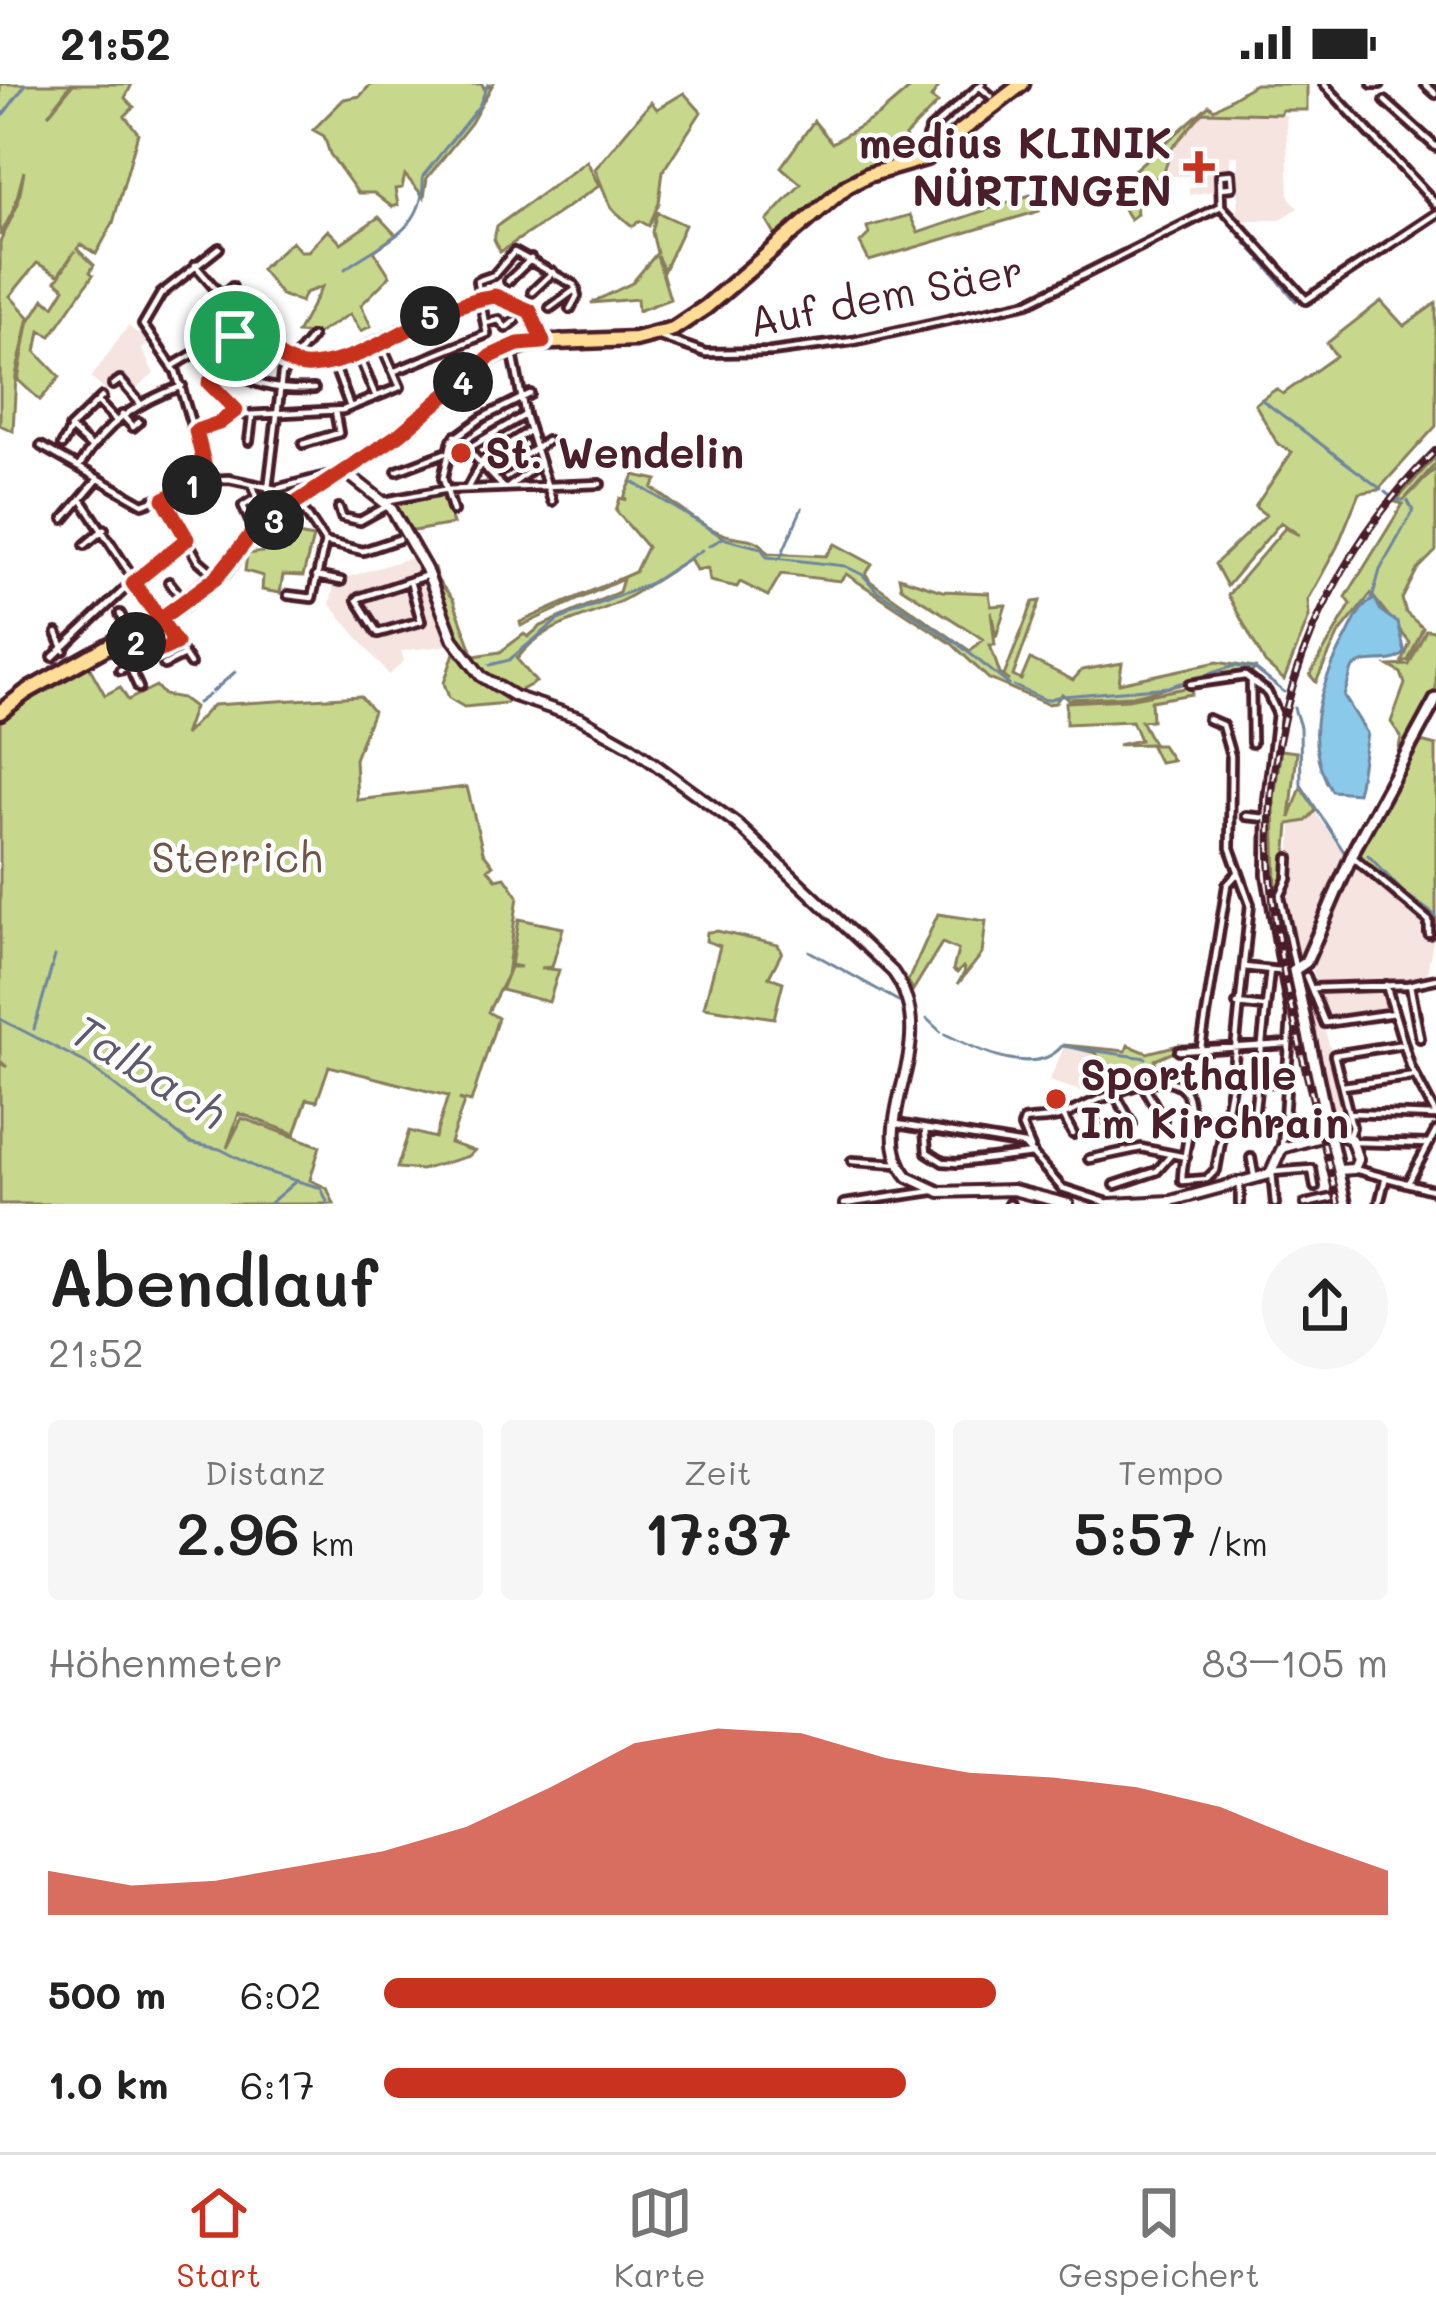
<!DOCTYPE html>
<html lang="de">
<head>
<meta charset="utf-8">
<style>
  body { margin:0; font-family:Mali,sans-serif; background:#f6f6f6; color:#222; height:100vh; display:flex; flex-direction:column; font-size:45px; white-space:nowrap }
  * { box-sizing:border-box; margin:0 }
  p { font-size:39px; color:#767676 }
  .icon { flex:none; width:66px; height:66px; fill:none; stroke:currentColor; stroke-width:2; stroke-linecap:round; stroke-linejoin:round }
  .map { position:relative; height:1120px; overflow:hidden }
  .panel { display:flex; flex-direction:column; background:#fff; flex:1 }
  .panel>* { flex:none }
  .pin { position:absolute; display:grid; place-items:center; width:102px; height:102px; color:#fff; margin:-51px; border:6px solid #fff; border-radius:50%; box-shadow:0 3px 12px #0007 }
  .km { position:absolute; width:60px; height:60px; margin:-30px; border-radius:50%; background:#222; color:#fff; font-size:33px; line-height:60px; text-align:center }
  .round { display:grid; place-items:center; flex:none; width:126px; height:126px; border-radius:63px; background:#f6f6f6 }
  .summary { display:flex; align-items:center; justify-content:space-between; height:204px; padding:0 48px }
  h1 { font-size:66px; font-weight:600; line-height:90px }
  .metrics { display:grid; grid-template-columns:repeat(3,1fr); gap:18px; height:204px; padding:12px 48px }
  .metrics div { display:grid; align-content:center; border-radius:12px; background:#f6f6f6; text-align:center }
  .metrics b { font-size:60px; font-weight:600 }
  .metrics small { font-size:33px; font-weight:400 }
  .metrics p { font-size:33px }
  .chart { height:336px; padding:24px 48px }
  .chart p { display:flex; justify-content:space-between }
  .chart svg { width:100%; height:216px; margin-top:12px; fill:#c8321e; opacity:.7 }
  ul { padding:0 48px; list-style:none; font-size:39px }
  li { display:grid; grid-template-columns:192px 144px 1fr; align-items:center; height:90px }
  li i { height:30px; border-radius:15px; background:#c8321e }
  .status { display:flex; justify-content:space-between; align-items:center; height:84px; padding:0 60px; background:#fff; direction:ltr }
  .status svg { height:33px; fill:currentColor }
  .tabs { display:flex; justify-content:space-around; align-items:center; height:168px; border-top:3px solid #e0e0e0; background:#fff; font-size:33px; color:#767676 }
  .tabs a { display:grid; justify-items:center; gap:6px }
  .tabs .selected { color:#c8321e }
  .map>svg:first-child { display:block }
</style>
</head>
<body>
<div class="status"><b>21:52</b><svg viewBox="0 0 49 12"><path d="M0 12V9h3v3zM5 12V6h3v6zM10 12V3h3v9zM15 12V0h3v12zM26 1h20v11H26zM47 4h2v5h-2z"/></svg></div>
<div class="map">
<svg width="1436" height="1120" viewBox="0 0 1436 1120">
  <rect width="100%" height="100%" fill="#fff"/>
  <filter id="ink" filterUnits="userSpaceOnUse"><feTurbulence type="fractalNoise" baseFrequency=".00833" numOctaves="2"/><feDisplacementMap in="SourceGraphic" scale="24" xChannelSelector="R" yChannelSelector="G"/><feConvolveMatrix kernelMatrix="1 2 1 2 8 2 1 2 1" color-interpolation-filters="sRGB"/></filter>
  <g filter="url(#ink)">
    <path fill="#f5e4e0" d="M1203 29 1286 31 1289 113 1298 124 1280 136H1238V72H1230V89L1219 90V106L1189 111V103L1197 102 1196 92H1166L1173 65Z
      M128 242 149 258 142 266 154 290 133 308 120 294 106 307 91 294Z
      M416 472 451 561 401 567 404 577 389 591 330 520 335 497Z
      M1315 728 1345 772H1357L1370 781 1436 839 1426 896 1383 900 1389 929 1326 937 1311 878 1292 865 1284 807 1290 794 1292 736Z
      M1317 921 1336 983 1348 1047 1331 1046 1307 942 1312 940 1307 924Z
      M1064 963 1097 968 1124 983 1127 1001 1100 1013 1049 997Z"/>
    <path fill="#c7d88d" stroke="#887c5c" stroke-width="3" d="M0 0H71L48 31 73 0H132L125 14 134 23 125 32 138 49 113 139 96 170 81 160 77 165 94 181 90 188 93 191 51 252 40 247 36 268 60 293 40 316 18 296 28 240 44 215 54 222 65 204 56 197 75 167 58 191 37 179 10 212 29 233 16 291 13 347 0 341V158L18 120 24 87 14 125 0 152Z
      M371 0H482L484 4 493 0 471 39 427 94 424 113 405 91 402 104 395 105 398 121 392 123 374 109H358L330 70 324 52 313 46 344 15 360 12Z
      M915 0H941L931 14 938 19 905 52 914 74 874 87 778 156 767 137 801 100 781 83 814 37 832 59 879 31Z
      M1255 0H1307V26H1282L1281 30 1203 28 1172 64 1162 94 1134 95 1137 130 1130 135 1109 102 1126 93 1209 21 1214 25Z
      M684 9 701 28 663 87 659 119 649 142 640 137 632 142 611 124 595 85 651 18 657 25Z
      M587 77 599 102 500 168 494 155 497 142Z
      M1030 111 1039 127 869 177 860 159 869 150 867 143 910 131 918 149Z
      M657 128 685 141 664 186 657 172 670 215 638 227 637 215 591 219 632 199 657 169 652 148Z
      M379 133 396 151 374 167 390 192 361 221 371 242 361 247 350 230 317 250 297 249 322 203 305 209 301 218 281 211 261 185 292 157 300 167H308L328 146 341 159Z
      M1381 217 1404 242 1436 219V342L1378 406 1359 409 1337 463 1308 516 1309 533 1284 596 1265 579 1228 511 1285 444 1299 451 1281 438 1227 502 1215 480 1266 431 1255 423 1292 368 1277 359 1255 320 1276 305 1283 310 1336 272 1327 259Z
      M1436 372V379L1404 416 1436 384V467L1417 486 1402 515 1406 529 1423 544 1408 577 1402 579 1410 559 1371 510 1338 551 1316 598 1310 591 1351 520 1346 513 1403 420 1395 418Z
      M634 391 657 396 652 404C674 419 701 443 726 451 743 456 758 451 768 469L826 472 835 460 872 480 866 490 870 497 970 567 983 555 901 503 899 493 942 507 989 509 991 522 1006 521 996 553 991 527 995 561H990L1000 590 1009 597 1004 592 1033 518 1040 517 1013 592 1021 596 1030 575 1073 596 1082 586 1122 579 1119 599 1217 578 1255 584 1250 591 1224 590 1133 612 1068 615 1062 610 1055 619 1047 620 989 595 951 559 846 490 840 497 781 490 768 512 740 498 737 503 710 497 708 484 696 486 690 474C669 488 646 503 625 515 587 536 545 537 517 575L536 598 514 610C464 583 448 537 429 486L434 484 438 497 453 515 474 572 500 568 524 550 528 553 541 542 619 508 623 495 521 542 520 538 635 488 647 463 616 427 620 414 627 416 624 414Z
      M443 409 453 440 408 448 393 420Z
      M293 450 313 454 303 492 283 491 280 509 262 506 263 492 245 487 247 470 263 468 265 462 289 466Z
      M1426 546 1436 547V610L1395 684 1401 653 1391 638 1405 600 1401 589 1389 582 1409 581Z
      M455 566 479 595 510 615 507 619 464 623 449 614 444 599Z
      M87 579 105 611 120 603 128 616 156 602 164 611 182 614 194 623 184 651 213 621 360 612 373 627 355 675 357 716 467 703 483 768 493 781 488 785 496 795 505 793 518 812 507 891 488 928 498 934 471 1018 459 1015 464 1018 450 1059 474 1067 469 1072 421 1086 397 1084 409 1047 435 1054 448 1012 329 982 317 1017 307 1015 295 1050 239 1029 227 1064 242 1034 320 1062 310 1096 327 1104 334 1120H0V979L7 983 0 977V635Z
      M1190 603 1192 610 1151 617 1152 636 1141 637 1154 661H1162L1172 676 1159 678 1150 660 1118 661 1140 656 1132 637 1066 640V618L1128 615Z
      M1417 657 1436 662V840L1400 813 1357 767Z
      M1281 666 1297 668 1290 734 1301 703 1316 726 1306 737 1289 740 1284 802 1276 806 1274 714Z
      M938 830 986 837 982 870 958 900 965 887 963 883 957 889 953 886 958 866 942 859 913 906 908 897Z
      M519 835 563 844 552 883 540 884 559 886 549 918 501 906 510 883H521L511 881Z
      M717 847 778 861 782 868 769 893 783 898 774 934 704 923 720 862 706 857 707 848Z
      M1063 961 1126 967 1128 961 1147 969 1179 961V966L1155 976 1158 995 1141 997V992L1102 979 1096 969Z"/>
    <path fill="#8ac9ea" stroke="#70859e" stroke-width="3" d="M1375 515 1381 527 1398 539 1405 569C1391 584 1367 570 1352 585L1344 612 1367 649 1359 701 1357 709 1332 707C1300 657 1320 600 1347 552 1354 538 1360 521 1375 515Z"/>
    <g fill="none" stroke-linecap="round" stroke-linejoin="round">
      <path stroke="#70859e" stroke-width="3" d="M0 35 26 0
        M1245 158 1258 172
        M1261 176 1296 217
        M345 185C381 158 426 148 423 92L479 22 488 0
        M1262 316 1381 405
        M633 398 726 455 761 464 767 473 845 482 863 491 876 506 957 559 1009 601
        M1385 408 1390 412
        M1396 416H1403
        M709 462 723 454
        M781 472 802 424
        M1372 515 1380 486 1413 427 1408 417
        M490 581 509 576 558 536 651 499 702 466
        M1014 602 1046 616 1061 612
        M212 608 235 588
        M1063 612 1168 603 1234 582 1255 585 1284 608
        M198 619 209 611
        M1294 624 1300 643 1301 701 1346 771
        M1368 771 1403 808 1436 832
        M809 867 900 918
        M0 935 84 978 190 1059 220 1065 261 1086 321 1104 328 1120
        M927 935 941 948
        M34 945 55 872
        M945 950C976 965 1034 995 1062 962L1146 974
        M269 1120 296 1097"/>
      <g stroke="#4a1f2b" stroke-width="14">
        <path id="minor" d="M1324 0 1436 120
          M1372 0H1380
          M1425 0 1436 10
          M980 3 991 12
          M1385 17 1436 63
          M931 63 927 53 930 46 982 0
          M1221 104 1232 103 1231 90 1220 91 1221 122 1306 216 1436 130
          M195 181 236 229 242 249
          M508 197 531 175
          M232 203 194 239 197 251C236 294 256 308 314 305
          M532 208 553 188
          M550 224 576 205
          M486 239 499 236 506 244 516 236
          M660 253 706 269 772 268 853 257 1029 218 1221 122
          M255 255 265 241
          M358 270 376 313
          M514 275 525 331 552 417
          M226 278 209 299 246 331 343 326 400 303 380 258
          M333 278 350 323
          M173 282 207 262 243 252C267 258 282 284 309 282 367 279 525 148 543 258
          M395 287 487 250 477 197 494 191 514 168 574 201 577 212 570 225
          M113 301 120 296 139 318
          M99 319 116 337
          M122 331 133 343 139 338
          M196 347 219 339 236 326
          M455 352 502 402
          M249 357 252 333
          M303 360 339 349 335 327
          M62 361 71 345
          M41 362 143 420 208 396 229 395 276 405 326 392
          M91 363 70 344 102 313
          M469 364 525 331
          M80 381C106 339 136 319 182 302
          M397 387 445 369
          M495 391 547 357
          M208 396 176 288 143 241 161 210 219 164
          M510 402 540 379
          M253 403 267 437
          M268 405 282 290 312 253
          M467 405 482 377 529 347
          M164 415 198 476 213 489
          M385 417 443 406 600 400
          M83 418 190 580
          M339 424 342 433 360 437 389 421
          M453 427 443 394 452 356 482 334 530 310
          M64 435 98 395
          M252 442 243 422 257 413
          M325 458 363 467 399 455
          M85 461 104 445
          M316 492 341 497
          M410 497 421 537 378 549 357 516 359 514 428 491
          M169 498 181 513
          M288 511 312 514 325 458 301 422
          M120 530 144 574
          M57 549 64 566
          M53 573 147 484 187 455
          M164 581 184 571
          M129 582 139 604
          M120 586 176 559
          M1251 596 1252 659
          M1190 600 1245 592 1267 608 1277 629 1267 716 1266 791 1291 932 1282 1064
          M1246 732 1266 734
          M1353 773 1429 837V850
          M1289 774 1288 795 1280 812 1295 883
          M1244 883 1280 887
          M1306 892 1325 939 1394 929
          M1386 901 1411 984 1436 1031
          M1410 901 1420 954
          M1314 904 1408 901 1436 895
          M1237 920 1264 923
          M1201 963 1227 801 1237 790
          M1179 967 1288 960
          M1232 996 1286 999
          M1142 999 1163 1036
          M1343 1002 1415 992
          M1114 1008 1132 1040
          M1089 1021 1102 1045
          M1349 1029 1436 1032
          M1232 1032 1283 1037
          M1064 1033 1073 1050
          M1254 1033 1270 886
          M897 1040 1024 1061 1062 1104 1111 1120
          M925 1046 927 1068 943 1078 957 1079 1033 1070
          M1349 1052 1352 1043 1334 971 1404 960
          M1354 1058 1429 1060
          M1031 1064 1022 1043 1024 1037C1036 1035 1049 1036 1061 1032 1085 1025 1176 969 1188 1014 1195 1041 1182 1071 1182 1097L1207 1095 1216 1086 1232 996 1250 820 1230 764 1231 672 1222 641 1208 635
          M1251 1074 1254 1091
          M1089 1075 1141 1064 1186 1073
          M852 1077 898 1080
          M1354 1085 1436 1107
          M1240 1098V1120
          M1408 1099 1436 1047
          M1115 1101 1157 1087 1170 1072
          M844 1120 933 1107
          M1009 1120H1010
          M1275 1120 1272 1088 1312 1085 1315 1103
          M1305 1120 1332 1114
          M1379 1120 1385 1096"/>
      </g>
      <g stroke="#4a1f2b" stroke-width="16">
        <path id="tertiary" d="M344 387 391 424 426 485 453 555 481 592 514 612 580 634 630 662 737 740 893 888C946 963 862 1037 908 1093L940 1108 1013 1106 1068 1120
          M1110 1120 1171 1117 1270 1090 1282 1064 1335 1049 1351 1055 1358 1076 1354 1085 1338 1086"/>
      </g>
      <g stroke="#4a1f2b" stroke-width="18">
        <path id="secondary" d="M1329 1047 1294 886 1306 878 1356 762 1436 615
          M1331 1057 1345 1120"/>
      </g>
      <g stroke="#4a1f2b" stroke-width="21">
        <path id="primary" d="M0 628 26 608 176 524 223 487 254 447 400 350 492 272 529 259 635 255 673 245 706 223 847 102 868 91 926 74 1022 0"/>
      </g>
      <use href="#minor" stroke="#fff" stroke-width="4.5"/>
      <use href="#tertiary" stroke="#fff" stroke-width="8"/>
      <use href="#secondary" stroke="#fff" stroke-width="9"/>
      <use href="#primary" stroke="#ffdd96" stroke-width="12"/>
      <g stroke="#4a1f2b" stroke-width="8">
        <path id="rail" d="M1338 1120C1316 1020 1284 918 1273 815 1254 647 1317 484 1436 366"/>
      </g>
      <use href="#rail" stroke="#fff" stroke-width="3" stroke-dasharray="9" stroke-linecap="butt"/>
      <g stroke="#4a1f2b" stroke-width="18" stroke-linecap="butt">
        <path id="secondary-bridge" d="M1329 1047 1331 1057"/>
      </g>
      <use href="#secondary-bridge" stroke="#fff" stroke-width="9"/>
    </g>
  </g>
  <g fill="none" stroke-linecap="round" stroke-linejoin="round" filter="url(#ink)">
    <g stroke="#fff" stroke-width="24">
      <path id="route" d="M235 252 207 262 226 278 209 299 236 326 219 339 196 347 208 396 164 415 187 455 133 499 160 535 132 550 144 574 176 559 160 535 216 494 254 447 400 350 491 272 518 260 543 258 530 227 495 212C429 221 378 276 311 282 280 285 266 251 235 252"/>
    </g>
    <use href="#route" stroke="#c8321e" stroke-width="15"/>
  </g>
  <g fill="#c8321e" stroke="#fff" stroke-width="4.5">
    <path d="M1193 65h12v12h12v12h-12v12h-12v-12h-12v-12h12z"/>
    <circle cx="461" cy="369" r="12"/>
    <circle cx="1056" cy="1015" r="12"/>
  </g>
  <g text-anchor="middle" stroke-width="9" stroke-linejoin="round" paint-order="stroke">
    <g font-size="42" font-weight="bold" fill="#4a1f2b" stroke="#fff" text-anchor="start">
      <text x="1172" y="74" text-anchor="end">medius KLINIK<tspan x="1172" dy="48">NÜRTINGEN</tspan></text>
      <text x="485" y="384">St. Wendelin</text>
      <text x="1080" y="1006">Sporthalle<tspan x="1080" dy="48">Im Kirchrain</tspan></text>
    </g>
    <g font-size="42" fill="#4a1f2b" stroke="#fff">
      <text transform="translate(886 212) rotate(-11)" y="15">Auf dem Säer</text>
    </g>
    <g font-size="42" fill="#705648" stroke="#fff">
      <text x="237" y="789">Sterrich</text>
    </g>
    <g font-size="45" font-style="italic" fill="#605a6e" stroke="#fff">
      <text transform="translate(149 988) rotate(32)" y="16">Talbach</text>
    </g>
  </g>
</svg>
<div class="pin" style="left:235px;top:252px;background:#1e9e55"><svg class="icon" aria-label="arrive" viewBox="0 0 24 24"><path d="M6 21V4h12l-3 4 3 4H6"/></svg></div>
<b class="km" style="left:192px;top:401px">1</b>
<b class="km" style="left:136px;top:558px">2</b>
<b class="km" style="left:274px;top:436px">3</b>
<b class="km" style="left:463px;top:298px">4</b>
<b class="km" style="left:430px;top:232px">5</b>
</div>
<section class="panel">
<div class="summary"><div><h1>Abendlauf</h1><p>21:52</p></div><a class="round"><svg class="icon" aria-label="share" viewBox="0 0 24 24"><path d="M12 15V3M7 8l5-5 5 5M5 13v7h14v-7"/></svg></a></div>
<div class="metrics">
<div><p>Distanz</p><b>2.96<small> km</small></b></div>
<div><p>Zeit</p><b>17:37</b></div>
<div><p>Tempo</p><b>5:57<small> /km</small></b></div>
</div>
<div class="chart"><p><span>Höhenmeter</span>83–105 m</p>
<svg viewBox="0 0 160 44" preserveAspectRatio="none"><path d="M0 44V35L10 38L20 37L30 34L40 31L50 26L60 18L70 9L80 6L90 7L100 12L110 15L120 16L130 18L140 22L150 29L160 35V44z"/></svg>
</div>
<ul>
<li><b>500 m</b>6:02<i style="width:61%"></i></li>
<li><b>1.0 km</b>6:17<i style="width:52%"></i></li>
</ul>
</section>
<nav class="tabs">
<a class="selected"><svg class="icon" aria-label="home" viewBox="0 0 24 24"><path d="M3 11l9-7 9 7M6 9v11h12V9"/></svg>Start</a>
<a><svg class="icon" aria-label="map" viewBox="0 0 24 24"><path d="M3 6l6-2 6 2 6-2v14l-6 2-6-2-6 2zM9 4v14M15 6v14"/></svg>Karte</a>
<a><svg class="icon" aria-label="saved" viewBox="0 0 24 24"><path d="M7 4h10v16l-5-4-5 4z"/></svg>Gespeichert</a>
</nav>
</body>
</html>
